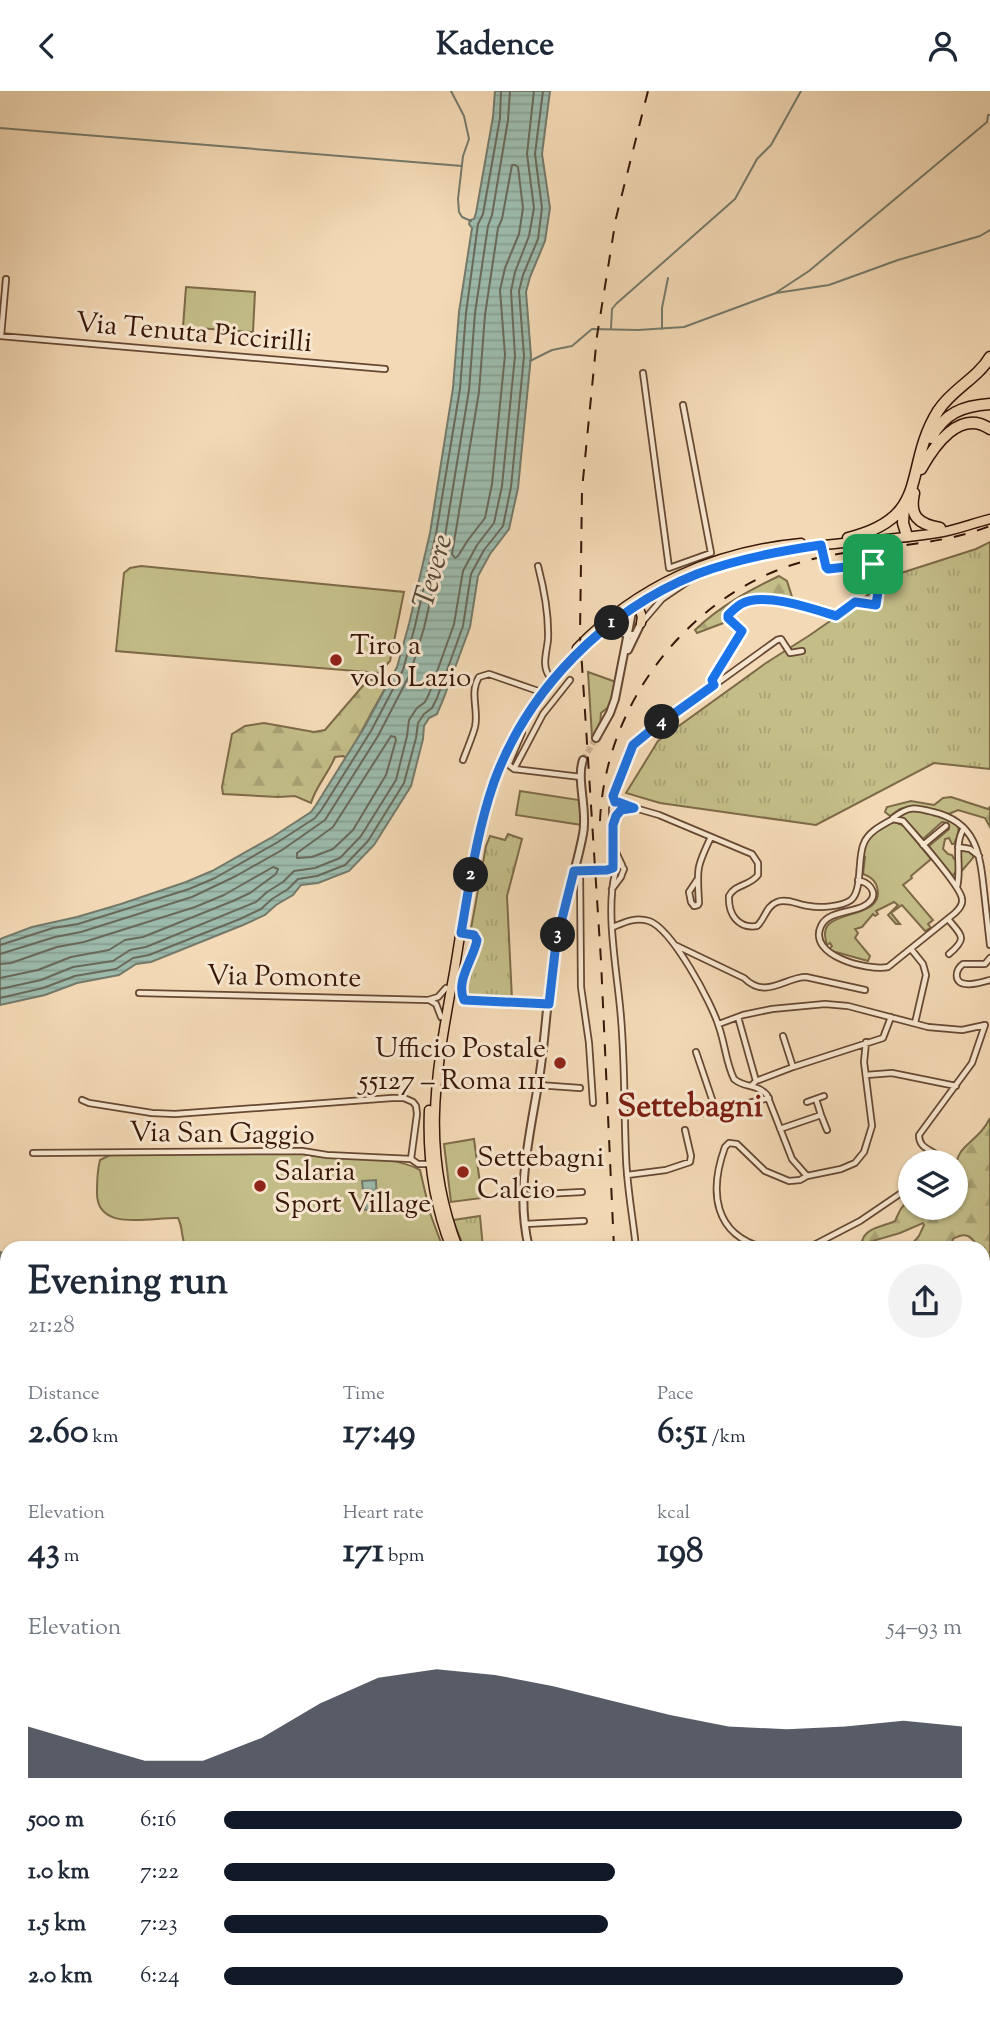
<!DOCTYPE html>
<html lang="en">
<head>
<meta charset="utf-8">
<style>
  body { margin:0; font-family:"Sorts Mill Goudy",serif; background:#f2f2f3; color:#1f2937; height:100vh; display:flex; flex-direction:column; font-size:26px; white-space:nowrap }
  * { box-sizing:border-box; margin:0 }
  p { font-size:23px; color:#747a83 }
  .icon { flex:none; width:38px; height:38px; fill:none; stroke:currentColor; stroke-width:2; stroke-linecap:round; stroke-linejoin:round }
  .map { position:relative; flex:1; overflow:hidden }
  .details { position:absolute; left:0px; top:1150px; width:990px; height:779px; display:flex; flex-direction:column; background:#fff; border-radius:21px 21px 0 0; box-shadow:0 2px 5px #0004 }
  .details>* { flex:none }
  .controls { position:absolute; left:898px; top:1059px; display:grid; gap:14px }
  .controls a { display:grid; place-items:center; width:70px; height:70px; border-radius:50%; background:#fff; box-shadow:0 2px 5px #0004; font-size:35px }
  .pin { position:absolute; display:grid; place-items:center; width:60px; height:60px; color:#fff; margin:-30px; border-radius:14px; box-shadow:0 4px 10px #0006 }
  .km { position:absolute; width:35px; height:35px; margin:-18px; border-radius:50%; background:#222; color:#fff; font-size:19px; line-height:35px; text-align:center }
  .round { display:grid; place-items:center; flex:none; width:74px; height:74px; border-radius:37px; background:#f2f2f3 }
  .headline { display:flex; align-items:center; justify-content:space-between; height:119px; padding:0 28px }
  h1 { font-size:38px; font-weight:700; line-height:52px }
  .stats { display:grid; grid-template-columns:repeat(3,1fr); gap:10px; height:119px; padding:7px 28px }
  .stats div { display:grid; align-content:center }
  .stats b { font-size:35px; font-weight:700 }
  .stats small { font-size:19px; font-weight:400 }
  .stats p { font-size:19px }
  .chart { height:196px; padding:14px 28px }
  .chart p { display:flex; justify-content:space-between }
  .chart svg { width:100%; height:126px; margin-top:7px; fill:#111827; opacity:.7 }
  ul { padding:0 28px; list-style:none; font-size:23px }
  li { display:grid; grid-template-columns:112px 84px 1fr; align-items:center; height:52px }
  li i { height:18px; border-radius:9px; background:#111827 }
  header { display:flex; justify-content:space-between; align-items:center; height:91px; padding:0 28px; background:#fff; font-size:32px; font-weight:700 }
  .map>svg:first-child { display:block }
</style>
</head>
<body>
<header><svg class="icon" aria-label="back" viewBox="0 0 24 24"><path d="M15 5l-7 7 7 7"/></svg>Kadence<svg class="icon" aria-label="person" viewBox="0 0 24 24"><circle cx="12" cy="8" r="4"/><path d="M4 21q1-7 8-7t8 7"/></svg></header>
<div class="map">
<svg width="990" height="1927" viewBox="0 0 990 1927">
  <defs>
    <pattern id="forest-firs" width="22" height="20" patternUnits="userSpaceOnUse" patternTransform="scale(1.75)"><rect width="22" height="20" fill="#c3bd88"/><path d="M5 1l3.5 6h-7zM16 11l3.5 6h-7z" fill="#a8a274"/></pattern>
    <pattern id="park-tufts" width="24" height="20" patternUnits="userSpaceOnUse" patternTransform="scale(1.75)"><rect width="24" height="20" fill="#c3bd88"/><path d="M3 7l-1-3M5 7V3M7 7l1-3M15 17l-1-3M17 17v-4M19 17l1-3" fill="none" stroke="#a8a274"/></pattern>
    <pattern id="water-rules" width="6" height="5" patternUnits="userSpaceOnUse" patternTransform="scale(1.75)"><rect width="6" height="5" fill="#9cbaab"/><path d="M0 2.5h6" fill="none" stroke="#879f92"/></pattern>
  </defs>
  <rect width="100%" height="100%" fill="#f3d9b5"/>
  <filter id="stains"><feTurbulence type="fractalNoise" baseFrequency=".00286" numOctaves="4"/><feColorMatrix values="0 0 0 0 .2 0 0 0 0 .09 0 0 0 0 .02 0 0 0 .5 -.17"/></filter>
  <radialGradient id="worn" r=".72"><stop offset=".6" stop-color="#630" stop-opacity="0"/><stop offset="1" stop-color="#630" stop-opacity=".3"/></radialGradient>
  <path fill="#c3bd88" stroke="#7d6a48" stroke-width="2" d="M186 196 255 201 253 241 183 236Z
    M141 475 404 501 390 570 379 582 116 560 124 482 130 477Z
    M588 581 616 591 611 614 601 622 600 635 592 646Z
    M520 700 579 709 582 734 516 724Z
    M917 719C928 721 954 723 958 736 960 741 956 748 954 753H952L949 747 945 748 943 758 948 763 952 764 954 768 957 769V778L953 785 929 755 949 738 948 732 942 731 923 748 906 729 900 726 904 721Z
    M895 731 904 735 931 768 911 785 912 787 903 794 933 829 928 833 931 837 925 840 902 814 891 822 900 833H896L888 824 898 814 894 811 876 820 878 823 875 825 873 823 862 836 855 838 858 842 855 847 870 865 868 870 832 860 829 858 832 855 830 852 827 854C825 847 823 839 829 833 842 820 888 824 876 793 873 787 869 785 863 783L865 766 862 765C865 748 878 734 895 731Z
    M968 758 973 762V767L960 782V761L961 759Z
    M474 1048 482 1107 451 1111 444 1053Z
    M299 1062C336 1071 387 1061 420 1079L430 1122 443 1157H186C181 1147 183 1136 178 1127 151 1126 96 1142 97 1101 97 1090 97 1080 100 1069L110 1064Z"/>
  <path fill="url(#forest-firs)" stroke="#7d6a48" stroke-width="2" d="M779 485 787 490 793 509 749 508 727 522 725 525 726 531 697 542 695 539C720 515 748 500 779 485Z
    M375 588 389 590 347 667 343 665 335 666C328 683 316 695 311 712L295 705 278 706 223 703 222 696 232 643 245 635 264 632 314 641 325 639 367 590Z
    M951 706 988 718 990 716V736L985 727 958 719 949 723 913 715 900 718 890 725 885 721 887 716 911 710 934 714 943 707Z
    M990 1027V1175L984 1165V1157H979C971 1145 966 1140 953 1148L950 1157H938L936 1155 929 1157H908L919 1145 924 1134 923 1132 900 1142 866 1152 862 1150C866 1136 883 1136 895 1130 899 1122 901 1113 910 1111V1116H956C956 1097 950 1071 964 1057 974 1047 984 1040 990 1027Z
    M985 1577H990L989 1638 984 1637V1578Z
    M557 1922H596L594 1927H555Z"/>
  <path fill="url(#park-tufts)" stroke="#7d6a48" stroke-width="2" d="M990 451V678L934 672 816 734 660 712 626 702 658 650 766 572 810 544 898 483 976 458Z
    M508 743 522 748 507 805 512 909 470 908 464 904C462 884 476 866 479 846L477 843H470L486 755 490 745 505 749Z
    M480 1125 483 1157H464L453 1129Z"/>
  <path fill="url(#water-rules)" stroke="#74796a" stroke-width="2" d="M495 0H550L542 63 550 117 545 150 530 186 526 201 531 265 518 397 509 438 490 463 478 485 470 536 443 609 437 623 429 627 424 635 423 648 411 695 374 754 349 780 318 792 301 794 293 804 276 814 265 824 243 834 151 871 136 873 119 884 77 892 45 904 0 914V848L32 836 77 826 121 813 186 791 212 780 274 745 311 721 316 714 364 637 397 576 409 533 430 442 453 297 459 221 472 137 469 133 470 129 474 128 476 122 493 26Z
    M376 1089 377 1118 365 1119 362 1090Z
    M0 1161 7 1164V1218L0 1216Z
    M0 1869 7 1871V1922H251L237 1927H16L0 1921Z"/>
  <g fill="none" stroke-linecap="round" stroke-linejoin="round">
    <path stroke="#6a685a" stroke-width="2" d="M512 74H515L518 76 523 117 519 143 505 177 500 199 505 264 492 393 485 427 468 449 458 465 455 467 452 463 479 301 485 224 498 137 502 128Z
      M391 645 395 646 396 649 386 684 353 739 333 758 312 766 297 767V762L333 736Z
      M0 854 53 837 78 833 123 819 189 798 215 787 278 751 315 727 322 718 371 640 403 579 415 535 436 443 460 298 466 222 478 133 483 123 500 27 501 0
      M0 863 55 846 81 841 192 806 236 785 282 759 325 729 378 645 410 583 424 537 445 445 469 299 475 222 488 135 492 124 508 29 510 0
      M0 873 11 872 57 856 84 851 195 816 224 804 273 776 278 778 276 783 250 802 233 810 143 846 125 849 109 859 71 866 38 879 0 887
      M0 898 41 889 73 876 113 870 130 859 146 856 256 811 267 801 283 791 294 780 315 777 340 767 361 745 396 689 407 645 409 629 417 617 425 611 429 603 454 533 463 480 477 454 494 432 502 395 515 265 511 200 515 181 529 145 534 117 527 63 534 0
      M0 907 43 897 75 885 116 878 133 867 149 864 240 828 261 818 272 808 288 798 298 788 317 785 345 774 368 750 404 692 416 647 418 632 424 623 432 617 437 607 463 535 471 483 484 459 503 435 511 396 524 265 519 200 523 184 538 148 542 117 535 63 543 0"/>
    <path stroke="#74796a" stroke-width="2" d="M451 0 464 25 469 48 463 65 458 108 459 121 462 126 471 130
      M0 37 462 75
      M777 201 809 180 987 31 988 24H990
      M611 237 612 218 616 213 735 108 757 68 771 54 801 0
      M662 238V217L668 187
      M530 270 552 259 572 255 592 238 638 239 684 236 776 202 829 194 898 169 980 145 990 139
      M0 1707 7 1710
      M506 1927 515 1922"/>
    <path stroke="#cdb292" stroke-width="6" stroke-dasharray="6 3" stroke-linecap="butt" d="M583 669 596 647"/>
    <g stroke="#664833" stroke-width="8">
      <path id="minor" d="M0 245 385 278
        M1 245 6 188
        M643 282 669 477 711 462 683 314
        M538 475C544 498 549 523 548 548 547 561 541 575 550 586
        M644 529 662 508 687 491
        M714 594 712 588 742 540 728 527V524C732 520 736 515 741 513 762 500 814 518 836 525L855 511 876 514 881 481 879 476 873 473 828 478 826 476 821 455
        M463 669C467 658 472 647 475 636 479 619 469 602 479 586L489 583 538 600
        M514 678 543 623 570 589
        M514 678 581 686
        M514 678 510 675 509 672 522 642
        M615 711C612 699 628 660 637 650L777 549 781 548 790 562 802 560
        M621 713 659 724 752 763 758 772V784C750 795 735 793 729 805 728 823 738 838 757 835 765 828 766 815 777 811 787 807 799 814 809 815 820 817 841 816 851 809 863 799 857 766 864 752 869 740 883 734 893 728L903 730C914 743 961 795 962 808 963 814 959 818 955 822L888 876C868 880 807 865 821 835 828 820 851 822 864 815 880 806 873 793 858 789
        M612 718 614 775
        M893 727C909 715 914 716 933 721 976 731 980 762 984 800 986 818 988 836 990 854
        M614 730 622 716 620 711H615L612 718 615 720H619
        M923 754 946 735
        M958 756 970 758 979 765
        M614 757 622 774
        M614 776 617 773 622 775 624 778 622 783
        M579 780 607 779 614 781
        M580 780 581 896 589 952 593 1012
        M615 783C605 821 618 886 621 927 625 973 624 1020 626 1066 627 1097 633 1127 636 1157
        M697 789 689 801 691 811 694 815 698 814 699 812C697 778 696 777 711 746
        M957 796C962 776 953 754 964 737
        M612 798 621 786 622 783
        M948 828C962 845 968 847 949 863
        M613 836C625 831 635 826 649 830 672 838 712 912 719 936 725 953 726 972 734 988 744 997 758 993 767 1004L792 1068 807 1085
        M462 842 474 844 477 849C474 867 455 890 464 909L548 913
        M675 854 744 887C766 909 785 886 806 886L865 899
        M911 858 923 873 926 884 915 932
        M990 867 985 873H963C955 879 953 893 967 893 974 894 983 891 990 889
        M139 902 428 909 438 906 446 897
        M429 909 436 913 441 926
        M738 926 756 990
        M719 933 743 924 772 918 825 913 848 915 928 936 962 939 985 934 972 972 919 1044C919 1061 937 1057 941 1071
        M783 945 793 976
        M696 961 716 1020 769 1007
        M866 984 892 982 956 995
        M538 994 580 997
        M751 995 756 990 793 976 883 947 891 926
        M82 1009 89 1012 152 1022 175 1023 392 1007H404L413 1011 416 1015 417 1023 411 1068 418 1073H430
        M807 1011 824 1005
        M699 1023 716 1020
        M821 1024 827 1039
        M780 1038 821 1024 816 1008
        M33 1062 302 1060 327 1064 411 1068
        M627 1084 666 1079 690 1071 691 1065 685 1039
        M524 1104 582 1101
        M525 1133 584 1130
        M765 1157C713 1144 709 1100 725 1056L729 1052 737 1053 765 1080 789 1090 800 1089 807 1085 841 1078 855 1072 864 1061 872 1035 864 971 866 951
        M808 1157 860 1130 910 1096
        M984 1504H990
        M984 1574 990 1557
        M984 1809H990
        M523 1927 528 1922
        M533 1927 536 1922
        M754 1927 755 1922"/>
    </g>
    <g stroke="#664833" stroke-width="10">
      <path id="tertiary" d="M604 541 614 537 628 544H635
        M628 559 641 532
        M596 647 610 622 615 608 633 516
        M529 1157C515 1101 530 1044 539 988 546 945 547 900 555 856 562 818 576 781 583 743 588 720 576 688 583 669"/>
    </g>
    <g stroke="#371708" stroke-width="11">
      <path id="primary" d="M633 516 640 520 642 526 641 532
        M577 557C637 495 715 460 801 452
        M429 1019C427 1067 433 1112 451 1157
        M458 1157C419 1055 437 978 455 876 464 823 470 768 486 717 513 627 576 544 660 500 698 481 741 466 783 459 836 451 890 450 943 441 959 438 974 432 990 428
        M422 1927 424 1922"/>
    </g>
    <g stroke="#371708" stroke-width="13">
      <path id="motorway" d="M931 347C945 322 962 315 990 313
        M921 378C934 355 960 317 990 338
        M914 402C909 425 918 433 940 437
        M904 416 903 432 907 445
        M848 447C933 426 902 378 938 320 952 298 977 288 990 266"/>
    </g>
    <use href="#minor" stroke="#f7e6cf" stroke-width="4.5"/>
    <use href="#tertiary" stroke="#f7e6cf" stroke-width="6"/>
    <use href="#primary" stroke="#f3d9b5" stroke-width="8"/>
    <use href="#motorway" stroke="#f3d9b5" stroke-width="10"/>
    <path stroke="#371708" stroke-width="2" stroke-dasharray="12 12" stroke-linecap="butt" d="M600 730C605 609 694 496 813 468 872 454 933 457 990 435
      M614 1157 601 870 580 543 582 399 597 245 616 127 648 0
      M552 1927 554 1922"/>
  </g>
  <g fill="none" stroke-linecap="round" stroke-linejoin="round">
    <g stroke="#fff" stroke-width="14">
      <path id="route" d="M821 454 826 476 828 478 873 473 879 476 881 481 876 514 855 511 836 525C814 518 762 500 741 513 736 516 732 520 728 524V527L742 540 712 589 714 594 650 640 633 654 613 705 615 711H618L634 717 621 719 616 725 613 734V777L607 779 574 780 556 852 549 913 464 909C455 890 474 867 477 849L474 844 461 842C470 791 477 740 494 691 528 598 605 520 697 483 737 468 779 460 821 454Z"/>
    </g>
    <use href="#route" stroke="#1a73e8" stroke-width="9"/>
  </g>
  <g fill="#8f2418" stroke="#f7e6cf" stroke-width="2.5">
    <circle cx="336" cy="569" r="7"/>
    <circle cx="560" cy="972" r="7"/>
    <circle cx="463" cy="1081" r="7"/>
    <circle cx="260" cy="1095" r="7"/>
  </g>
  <g text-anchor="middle" stroke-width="6" stroke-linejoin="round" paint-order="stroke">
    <g font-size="28" fill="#371708" stroke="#f7e6cf">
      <text transform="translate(194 240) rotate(5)" y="10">Via Tenuta Piccirilli</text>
      <text transform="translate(284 884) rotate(1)" y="10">Via Pomonte</text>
      <text transform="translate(222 1041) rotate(1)" y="10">Via San Gaggio</text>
    </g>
    <g font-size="28" fill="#371708" stroke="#f7e6cf" text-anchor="start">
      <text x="350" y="563">Tiro a<tspan x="350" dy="32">volo Lazio</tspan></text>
      <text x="546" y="966" text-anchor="end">Ufficio Postale<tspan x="546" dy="32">55127 – Roma 111</tspan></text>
      <text x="477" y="1075">Settebagni<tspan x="477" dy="32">Calcio</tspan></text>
      <text x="274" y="1089">Salaria<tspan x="274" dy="32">Sport Village</tspan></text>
    </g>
    <g font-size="30" font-style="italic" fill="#554839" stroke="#f7e6cf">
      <text transform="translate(432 480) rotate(-74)" y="10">Tevere</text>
    </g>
    <g font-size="32" font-weight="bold" fill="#7a1f14" stroke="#f7e6cf">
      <text x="690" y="1025">Settebagni</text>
    </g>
  </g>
  <rect width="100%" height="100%" filter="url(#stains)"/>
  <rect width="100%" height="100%" fill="url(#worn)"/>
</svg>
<div class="controls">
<a><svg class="icon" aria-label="layers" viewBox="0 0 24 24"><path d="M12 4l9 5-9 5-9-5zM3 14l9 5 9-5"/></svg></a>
</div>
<div class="pin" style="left:873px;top:473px;background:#1e9e55"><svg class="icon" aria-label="arrive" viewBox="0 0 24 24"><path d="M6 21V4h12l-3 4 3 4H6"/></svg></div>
<b class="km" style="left:612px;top:532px">1</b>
<b class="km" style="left:471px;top:784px">2</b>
<b class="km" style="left:558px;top:844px">3</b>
<b class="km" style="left:662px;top:631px">4</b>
<section class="details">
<div class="headline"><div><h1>Evening run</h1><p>21:28</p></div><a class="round"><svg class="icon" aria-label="share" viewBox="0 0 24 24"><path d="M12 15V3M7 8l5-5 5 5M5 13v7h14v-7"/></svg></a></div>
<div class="stats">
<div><p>Distance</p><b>2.60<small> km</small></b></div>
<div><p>Time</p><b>17:49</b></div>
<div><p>Pace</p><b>6:51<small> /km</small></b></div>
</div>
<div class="stats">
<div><p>Elevation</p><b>43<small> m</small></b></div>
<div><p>Heart rate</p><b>171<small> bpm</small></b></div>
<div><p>kcal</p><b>198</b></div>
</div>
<div class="chart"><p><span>Elevation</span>54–93 m</p>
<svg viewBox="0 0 160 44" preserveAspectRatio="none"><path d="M0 44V26L10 32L20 38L30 38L40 30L50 18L60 9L70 6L80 8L90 12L100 17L110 22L120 26L130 27L140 26L150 24L160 26V44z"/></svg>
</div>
<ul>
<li><b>500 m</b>6:16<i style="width:100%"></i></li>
<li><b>1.0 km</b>7:22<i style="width:53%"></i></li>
<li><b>1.5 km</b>7:23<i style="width:52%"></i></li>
<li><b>2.0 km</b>6:24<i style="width:92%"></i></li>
</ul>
</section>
</div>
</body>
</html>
